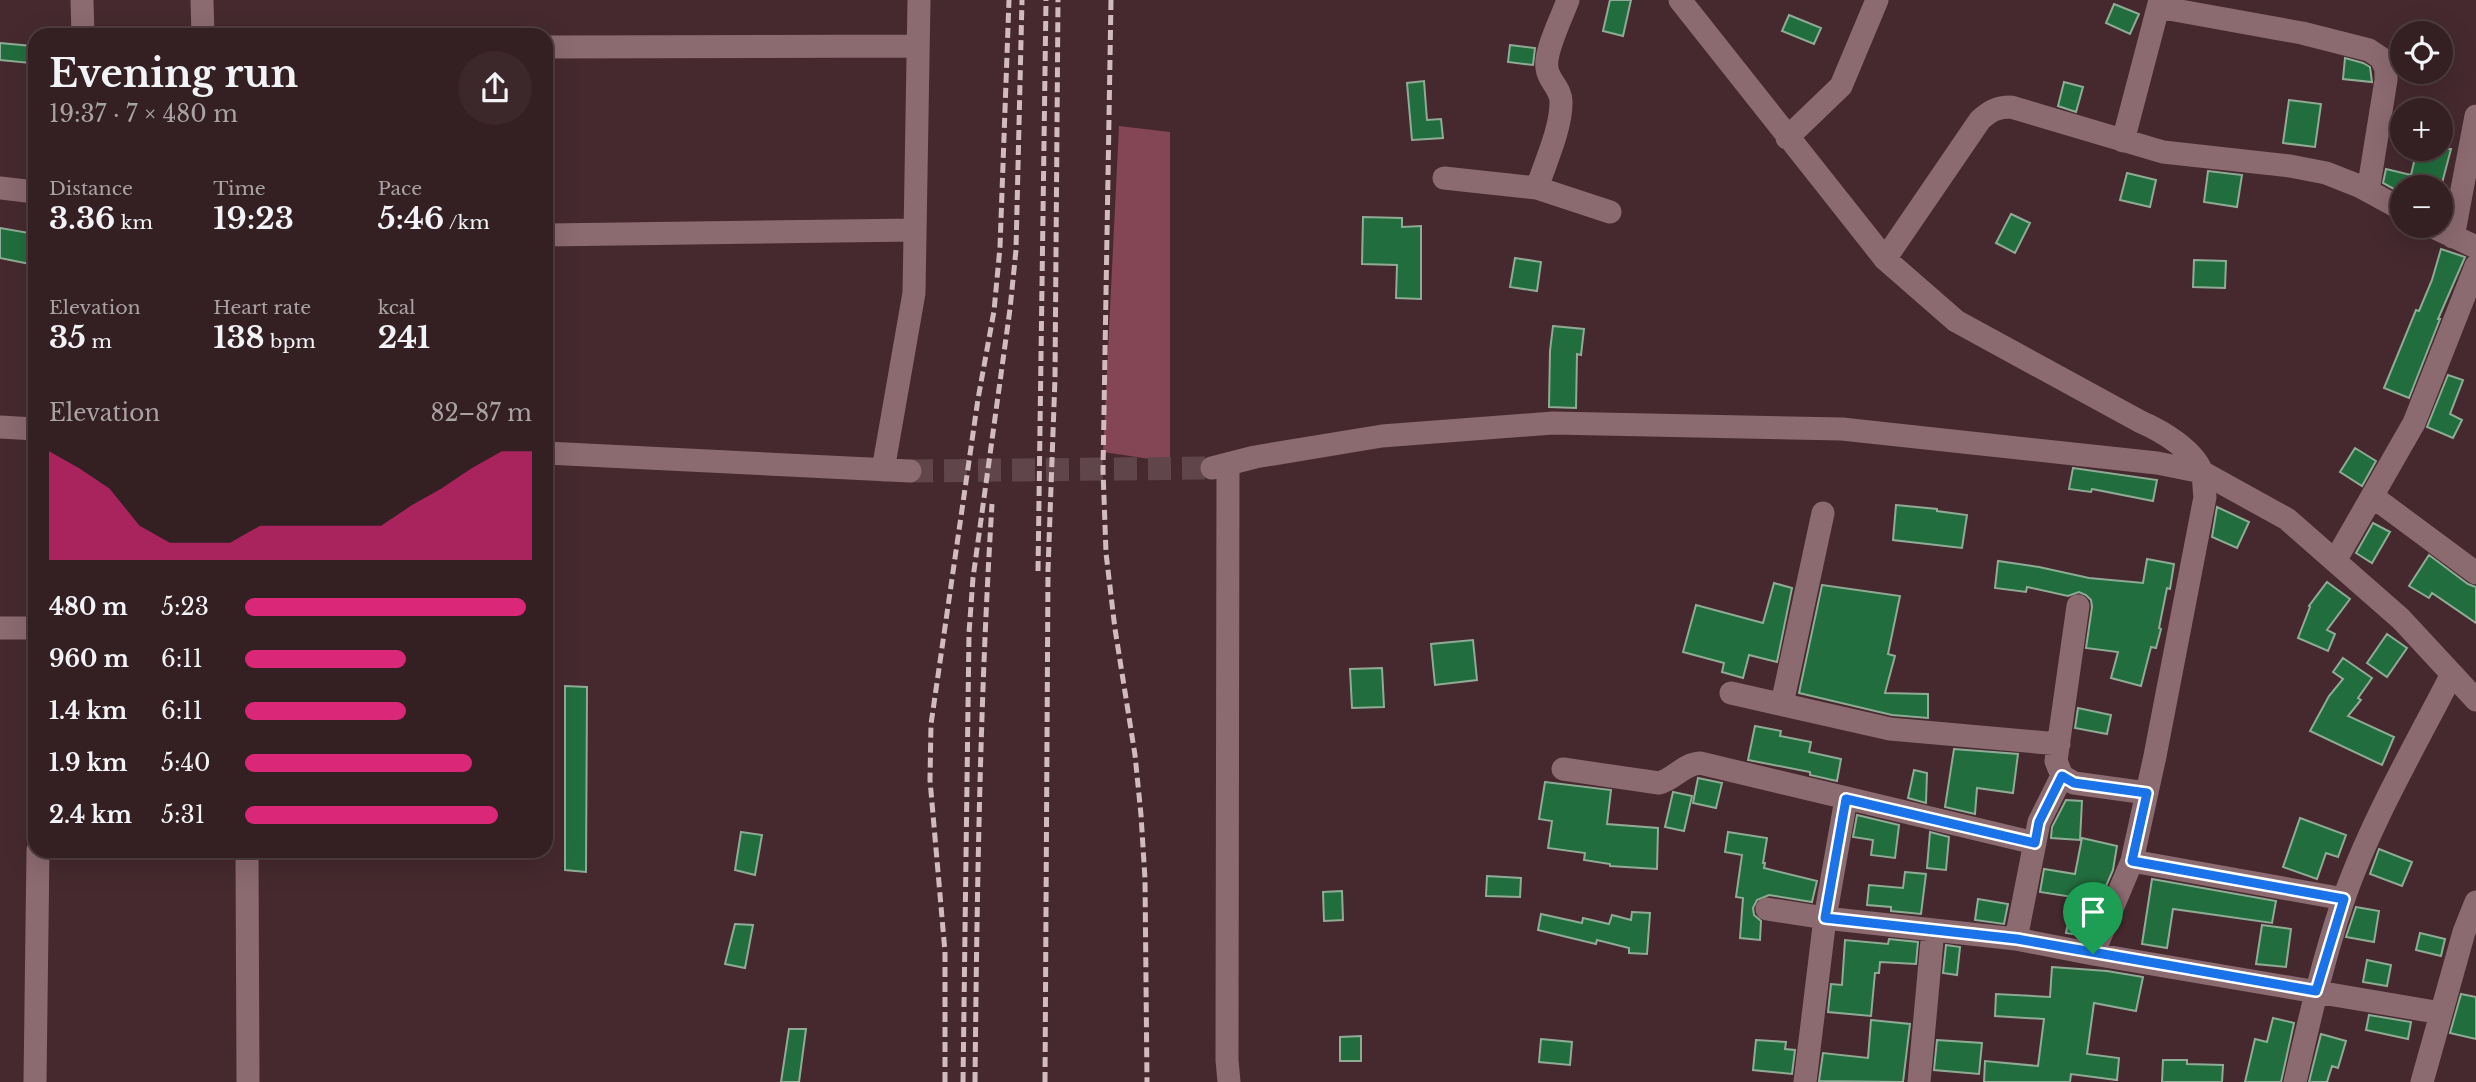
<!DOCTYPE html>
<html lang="en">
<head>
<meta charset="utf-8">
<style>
  body { margin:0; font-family:"Libre Baskerville",serif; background:#3c272a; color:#f1f3f6; height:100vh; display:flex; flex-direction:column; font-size:26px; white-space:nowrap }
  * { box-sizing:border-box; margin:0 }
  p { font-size:23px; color:#a9a2a5 }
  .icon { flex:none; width:38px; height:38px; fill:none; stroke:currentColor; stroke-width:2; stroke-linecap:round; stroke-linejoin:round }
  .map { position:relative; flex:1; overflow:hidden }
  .drawer { position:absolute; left:28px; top:28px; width:525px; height:830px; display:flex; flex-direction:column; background:#341f22; border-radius:21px; box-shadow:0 7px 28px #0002,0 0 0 2px #4e3d40 }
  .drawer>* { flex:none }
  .buttons { position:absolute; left:2390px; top:21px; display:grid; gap:14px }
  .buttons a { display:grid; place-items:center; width:63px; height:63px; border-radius:50%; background:#341f22; box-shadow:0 7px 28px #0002,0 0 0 2px #4e3d40; font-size:35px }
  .pin { position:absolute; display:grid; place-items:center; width:60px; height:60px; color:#fff; margin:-72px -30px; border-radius:50% 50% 50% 0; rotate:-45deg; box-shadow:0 0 7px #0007 }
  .pin .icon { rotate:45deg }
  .round { display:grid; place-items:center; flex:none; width:74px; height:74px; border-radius:37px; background:#3c272a }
  .headline { display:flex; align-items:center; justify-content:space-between; height:119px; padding:0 21px }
  h1 { font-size:38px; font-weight:800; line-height:52px }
  .metrics { display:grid; grid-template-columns:repeat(3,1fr); gap:10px; height:119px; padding:7px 21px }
  .metrics div { display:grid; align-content:center }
  .metrics b { font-size:30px; font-weight:800 }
  .metrics small { font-size:19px; font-weight:400 }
  .metrics p { font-size:19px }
  .chart { height:196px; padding:14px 21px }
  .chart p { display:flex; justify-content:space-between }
  .chart svg { width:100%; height:126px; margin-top:7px; fill:#db2777; opacity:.7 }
  ul { padding:0 21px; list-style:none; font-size:23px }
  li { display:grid; grid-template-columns:112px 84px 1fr; align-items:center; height:52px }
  li i { height:18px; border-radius:9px; background:#db2777 }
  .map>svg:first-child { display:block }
</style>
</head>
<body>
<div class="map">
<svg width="2476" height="1082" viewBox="0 0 2476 1082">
  <rect width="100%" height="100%" fill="#45292e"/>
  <path fill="#844554" d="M1119 126 1170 132V462L1103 452Z"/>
  <path fill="#216d3d" stroke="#8fab96" stroke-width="2" d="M1610 0H1631L1623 36 1603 31Z
    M2114 4 2139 14 2130 34 2106 23Z
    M1789 15 1821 28 1814 44 1782 31Z
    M0 43 32 46 30 63 0 60Z
    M1510 45 1535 48 1533 65 1508 62Z
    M2345 58 2363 63 2370 67 2372 82 2343 79Z
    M1424 81 1427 120 1441 119 1443 138 1412 140 1407 83Z
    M2064 82 2083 87 2076 112 2058 106Z
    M2289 100 2321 104 2315 147 2283 143Z
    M2417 149H2451L2441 187H2403V194L2383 183 2386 169 2411 175Z
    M2208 171 2242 175 2237 207 2204 202Z
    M2127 173 2156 180 2150 207 2120 200Z
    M2011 214 2030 223 2015 253 1996 243Z
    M1363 217 1402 218V227L1421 226V299L1396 298 1397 265 1362 264Z
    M0 228 35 234 30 264 0 258Z
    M2441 249 2465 257 2438 319H2440L2409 398 2384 388 2416 310 2419 311 2432 280Z
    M1515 258 1541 262 1537 291 1510 287Z
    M2194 260 2226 261 2225 288 2193 287Z
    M1553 326 1584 329 1581 355 1577 354 1576 408 1549 407 1550 351Z
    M2448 375 2463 380 2450 414 2462 420 2453 438 2427 427Z
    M2355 448 2376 461 2362 486 2340 472Z
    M2073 468 2157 480 2153 501 2092 489 2091 492 2069 489Z
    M1896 505 1937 509V511L1967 515 1962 548 1893 540Z
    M2217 507 2249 522 2237 548 2212 537Z
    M2373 523 2390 532 2372 563 2356 553Z
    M2429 555 2468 584 2476 587V623L2432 593 2429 598 2409 586Z
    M2147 559 2174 564 2170 589 2167 588 2159 628 2161 629 2156 648 2151 647 2141 686 2111 678 2118 652 2086 648 2092 607 2091 600 2086 595 2079 592 2068 596 2027 587 2026 592 1995 588 1998 561 2039 567 2089 578 2143 583Z
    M2327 582 2350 599 2327 630 2335 634 2328 651 2298 638 2310 607 2309 606Z
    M1774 583 1792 588 1777 662 1749 655 1743 678 1722 672 1724 663 1683 652 1696 605 1763 623Z
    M1822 585 1900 596 1888 654 1895 656 1885 693 1928 694V718L1892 715 1799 693Z
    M2387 634 2407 648 2387 677 2367 663Z
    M1473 640 1477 680 1435 685 1431 644Z
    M2343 658 2372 678 2358 698 2361 700 2348 716 2394 737 2382 765 2310 731 2329 696 2343 679 2333 672Z
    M1382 668 1384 707 1352 708 1350 669Z
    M565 686 587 687 586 872 565 870Z
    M2078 708 2111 715 2107 734 2075 728Z
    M1755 726 1781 731 1780 736 1811 742 1809 752 1841 759 1837 781 1810 775V772L1748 760Z
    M1954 749 2018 754 2013 793 1977 788 1975 814 1945 807Z
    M1914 770 1927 773 1926 803 1908 798Z
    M1698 778 1722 783 1716 808 1693 803Z
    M1545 782 1611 790 1607 824 1658 828 1657 869 1610 866V864L1584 860 1585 853 1548 848 1552 821 1539 819Z
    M1673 792 1692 796 1684 831 1665 827Z
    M2066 800 2082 801 2080 840 2051 838 2052 827Z
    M1857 815 1899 825 1895 858 1871 855 1873 840 1853 837Z
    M2300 818 2346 835 2338 857 2326 853 2317 879 2283 867Z
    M741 832 762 835 755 875 735 870Z
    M1728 832 1767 838 1763 863H1765L1764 868 1817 881 1812 902 1769 895 1757 900 1753 908 1754 915 1761 921 1760 940 1740 938 1743 898 1736 897 1742 855 1725 852Z
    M1930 832 1949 837 1946 870 1927 868Z
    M2082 838 2117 846 2113 870 2101 898 2095 897 2090 925 2085 936 2066 933 2073 897 2040 892 2044 869 2075 874Z
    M2379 849 2412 862 2402 886 2370 874Z
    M1905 872 1926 874 1921 914 1891 911V907L1867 905 1869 885 1903 888Z
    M1487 876 1521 878 1520 897 1486 896Z
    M2152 879 2276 901 2272 923 2173 909 2167 948 2142 944Z
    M1342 891 1343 920 1324 921 1323 892Z
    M1978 899 2008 904 2004 924 1975 920Z
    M2356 907 2379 911 2374 942 2346 937Z
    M1632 912 1650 913 1647 954 1629 953V948L1597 940 1596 944 1538 930 1541 914 1582 923 1583 918 1609 924 1612 915 1631 920Z
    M735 924 753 925 745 968 725 964Z
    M2262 925 2291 929 2286 967 2256 964Z
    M2420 933 2445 939 2441 956 2416 950Z
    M1889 939 1918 942 1916 964 1880 962 1879 973H1875L1871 1016 1828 1012 1831 984 1842 985 1845 940 1888 944Z
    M1946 945 1960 947 1957 975 1943 973Z
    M2367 960 2391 965 2387 986 2363 982Z
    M2052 967 2107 971 2143 977 2136 1011 2094 1003 2087 1054 2119 1058 2117 1080 2071 1074 2070 1082H1984L1985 1061 2038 1066 2044 1019 1995 1016 1996 994 2050 997Z
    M2461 994 2476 997V1039L2450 1033Z
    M2369 1015 2411 1022 2408 1039 2366 1030Z
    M2273 1018 2294 1023 2281 1082H2245L2255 1039 2267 1042Z
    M1871 1020 1910 1024 1903 1082 1819 1081 1823 1053 1868 1058Z
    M789 1029H806L799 1082H781Z
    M2321 1034 2346 1041 2338 1068 2332 1066 2327 1082H2309Z
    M1361 1036V1061H1340V1037Z
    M1541 1039 1572 1042 1570 1065 1539 1062Z
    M1756 1040 1786 1042 1785 1049 1795 1050 1792 1074 1753 1070Z
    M1937 1040 1982 1043 1979 1074 1934 1070Z
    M2163 1060H2187V1064L2223 1065 2222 1082H2162Z"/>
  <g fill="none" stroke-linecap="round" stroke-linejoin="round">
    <path stroke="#60464a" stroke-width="23" stroke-dasharray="23 11" stroke-linecap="butt" d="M910 471 1212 468"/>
    <path stroke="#8b6a70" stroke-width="23" d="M82 0 83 35
      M202 0 203 35
      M1680 0 1885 259 1956 321 2141 422C2162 431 2196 451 2203 475 2204 482 2204 490 2205 497L2155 756 2132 861 2093 954
      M2158 7 2302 33 2369 50 2381 58 2386 69V80L2368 191
      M546 47 918 46
      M1787 138 1841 86 1877 0
      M2123 141 2160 0
      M1444 178 1537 188 1610 212
      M0 188 35 192
      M1537 188C1545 163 1561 129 1561 103 1562 89 1548 81 1547 68 1544 52 1562 17 1568 0
      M2431 226 2476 247
      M546 235 915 230
      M2453 237 2476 116
      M1885 259 1980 120C1990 111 1997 107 2011 107L2163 152 2290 166 2326 173 2359 186 2403 210
      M0 427 35 429
      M546 453 910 471
      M1228 465 1227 1060 1229 1082
      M1212 468 1255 457 1382 436 1553 423 1842 429 2157 463 2202 472 2287 519 2401 619 2476 700
      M883 470 914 293 919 0
      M2372 496 2476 573
      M2335 561 2414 423 2476 266
      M2078 606 2056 761 2062 776 2074 783 2147 793
      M0 628H35
      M1731 693 1890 729 2059 744
      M1782 704 1823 513
      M1563 769 1659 783C1675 779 1683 764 1700 763L2035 843
      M247 850 248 1082
      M2132 861 2344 899
      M1767 909 1825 918 2016 939 2093 954 2441 1013
      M2016 939 2039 822 2062 776
      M35 1082 38 850
      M1805 1082 1825 918 1846 799
      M1919 1082 1933 930
      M2295 1082C2309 1021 2323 960 2343 901 2369 825 2415 746 2452 674
      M2422 1082 2464 932 2476 902"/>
    <path stroke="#d1bbbf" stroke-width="5" stroke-dasharray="10 5" stroke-linecap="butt" d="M1111 0 1103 470 1106 553 1115 629 1135 755 1141 815 1145 879 1147 1082
      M1038 571 1046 0
      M945 1082V952L930 780 931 724 978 399 994 311 1000 247 1009 0
      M963 1082 969 633 973 578 1010 309 1016 250 1022 0
      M975 1082C977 889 980 697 992 504
      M1045 1082 1048 570 1055 378 1058 0"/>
  </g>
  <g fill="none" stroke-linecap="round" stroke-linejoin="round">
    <g stroke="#fff" stroke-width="14">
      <path id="route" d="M2062 776 2074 783 2147 793 2132 861 2344 899 2316 991 2017 939 1825 918 1846 799 2035 843 2039 822Z"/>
    </g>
    <use href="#route" stroke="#1a73e8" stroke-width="9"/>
  </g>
</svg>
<div class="buttons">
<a><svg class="icon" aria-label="locate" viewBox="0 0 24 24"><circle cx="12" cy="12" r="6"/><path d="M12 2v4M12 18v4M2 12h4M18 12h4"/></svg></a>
<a>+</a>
<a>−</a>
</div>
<div class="pin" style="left:2093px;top:954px;background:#1e9e55"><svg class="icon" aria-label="arrive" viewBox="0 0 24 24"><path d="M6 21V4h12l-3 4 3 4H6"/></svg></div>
<section class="drawer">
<div class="headline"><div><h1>Evening run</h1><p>19:37 · 7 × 480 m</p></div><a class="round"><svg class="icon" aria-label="share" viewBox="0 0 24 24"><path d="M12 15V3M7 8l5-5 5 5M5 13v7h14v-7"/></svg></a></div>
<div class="metrics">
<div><p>Distance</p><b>3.36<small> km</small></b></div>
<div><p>Time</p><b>19:23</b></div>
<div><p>Pace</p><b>5:46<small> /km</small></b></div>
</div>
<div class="metrics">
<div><p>Elevation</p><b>35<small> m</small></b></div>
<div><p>Heart rate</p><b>138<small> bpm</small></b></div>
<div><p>kcal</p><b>241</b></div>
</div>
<div class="chart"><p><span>Elevation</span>82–87 m</p>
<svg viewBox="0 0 160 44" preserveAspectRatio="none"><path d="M0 44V6L10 12L20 19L30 32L40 38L50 38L60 38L70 32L80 32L90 32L100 32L110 32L120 25L130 19L140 12L150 6L160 6V44z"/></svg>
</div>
<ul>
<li><b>480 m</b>5:23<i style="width:98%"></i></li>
<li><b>960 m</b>6:11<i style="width:56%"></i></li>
<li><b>1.4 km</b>6:11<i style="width:56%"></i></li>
<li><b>1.9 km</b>5:40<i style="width:79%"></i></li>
<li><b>2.4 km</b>5:31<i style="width:88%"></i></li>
</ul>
</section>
</div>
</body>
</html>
